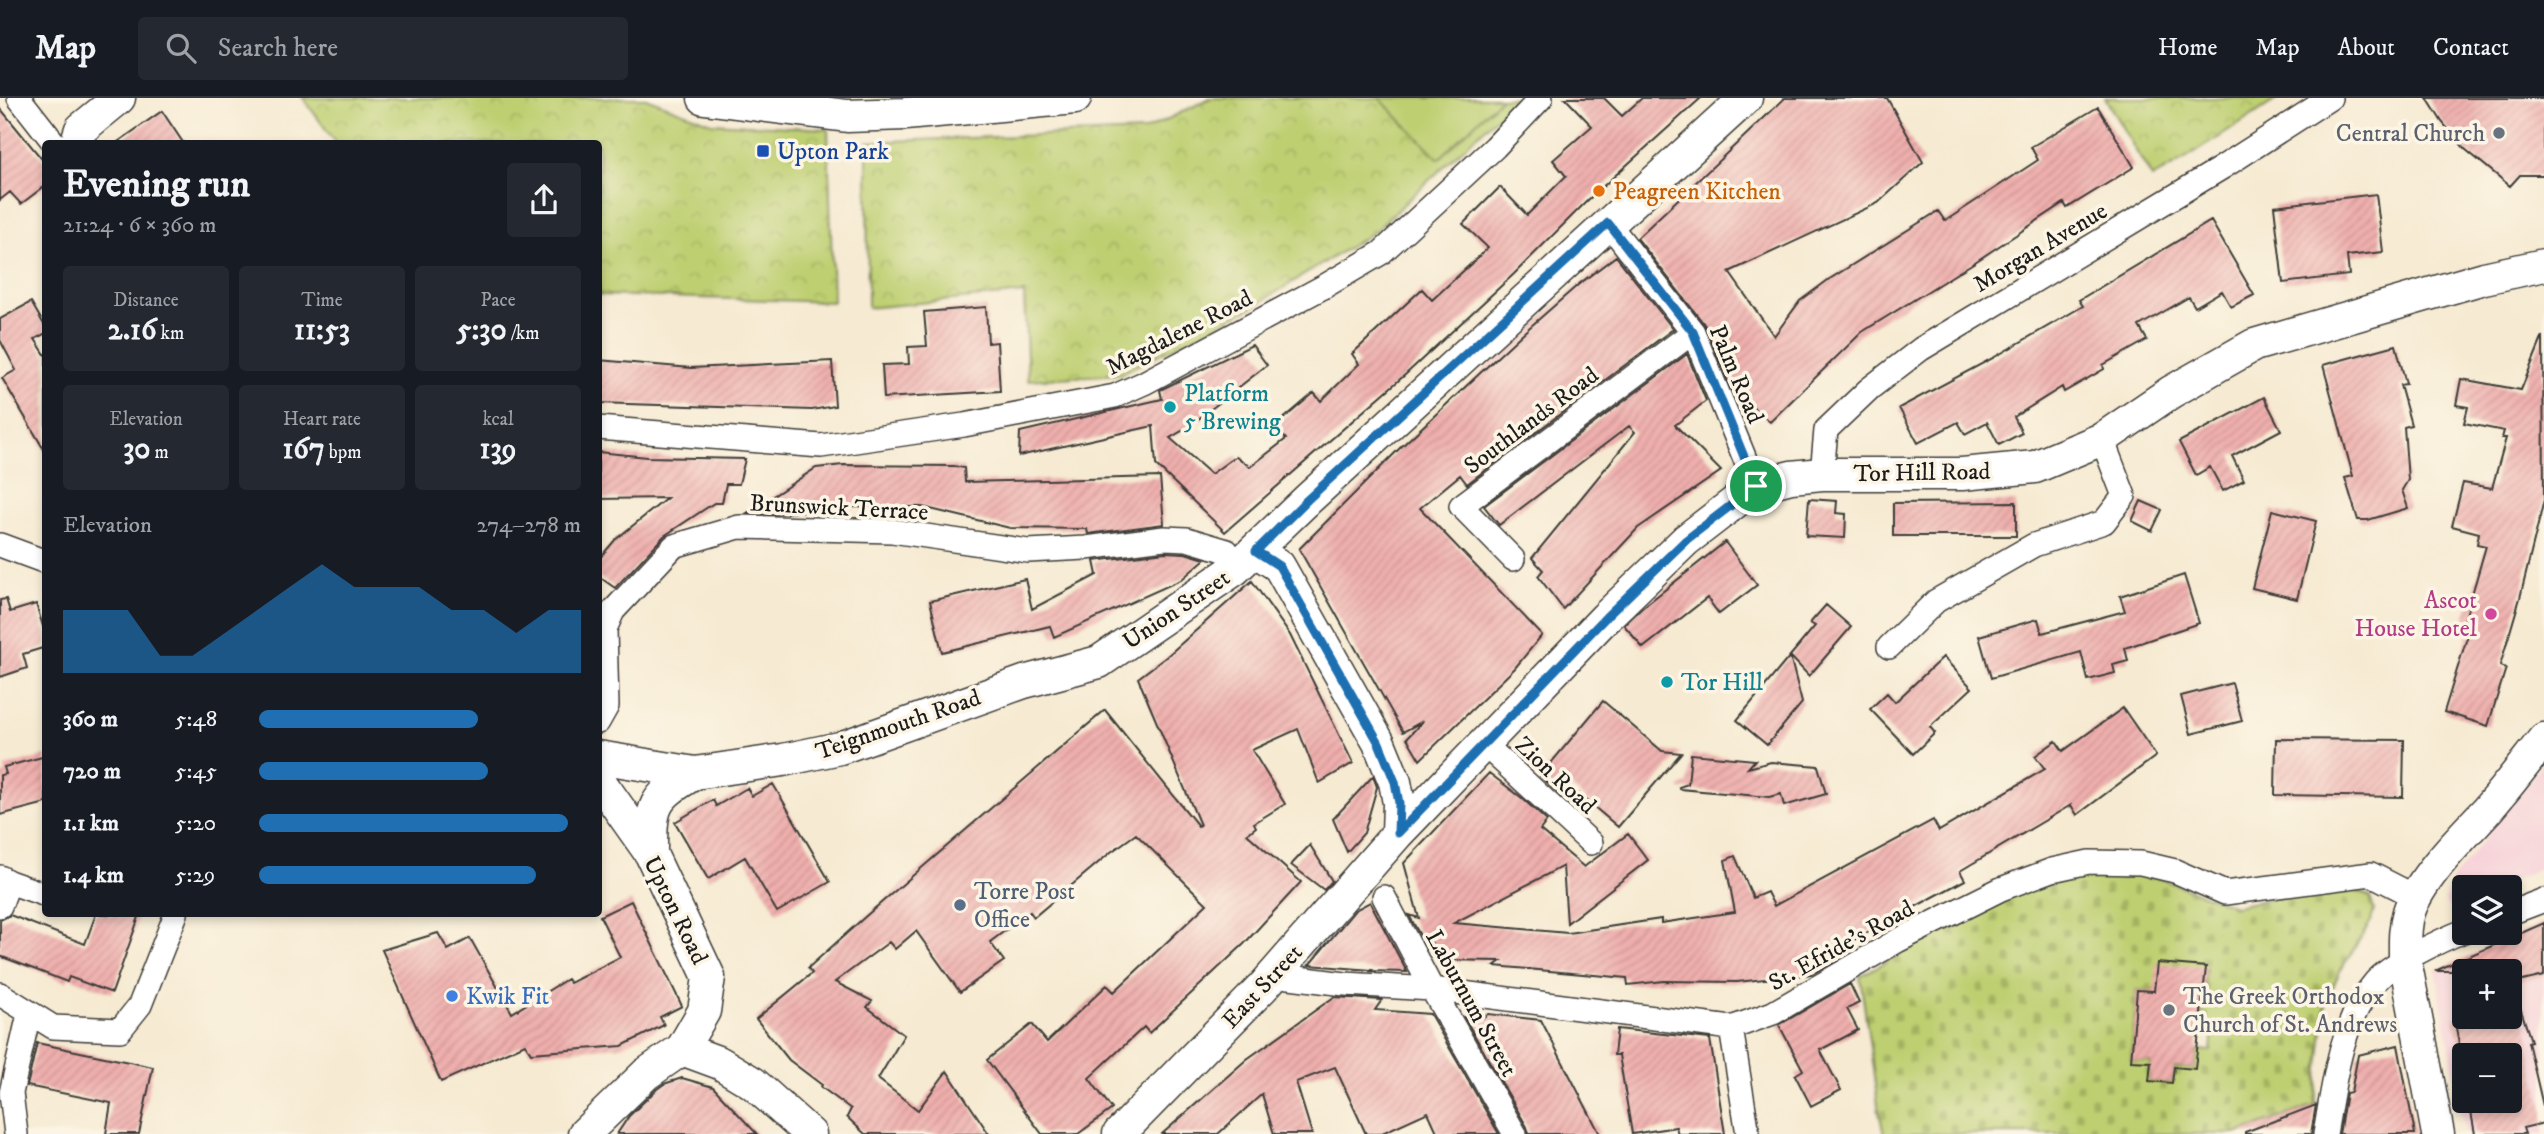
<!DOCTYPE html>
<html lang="en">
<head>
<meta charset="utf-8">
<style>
  body { margin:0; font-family:"IM FELL DW Pica",serif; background:#242831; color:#f1f3f6; height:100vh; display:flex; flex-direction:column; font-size:26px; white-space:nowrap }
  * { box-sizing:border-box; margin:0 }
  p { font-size:23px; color:#9ea1a6 }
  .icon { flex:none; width:38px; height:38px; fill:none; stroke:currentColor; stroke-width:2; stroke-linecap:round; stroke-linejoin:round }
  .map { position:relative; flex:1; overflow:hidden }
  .drawer { position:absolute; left:42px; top:42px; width:560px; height:777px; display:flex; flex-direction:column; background:#171b24; border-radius:7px; box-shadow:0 4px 10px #0003 }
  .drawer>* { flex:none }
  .buttons { position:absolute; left:2452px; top:777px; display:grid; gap:14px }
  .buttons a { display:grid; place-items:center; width:70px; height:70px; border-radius:7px; background:#171b24; box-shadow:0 4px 10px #0003; font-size:35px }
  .pin { position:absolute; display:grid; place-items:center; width:60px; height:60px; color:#fff; margin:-30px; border:4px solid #fff; border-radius:50%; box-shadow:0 2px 7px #0007 }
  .round { display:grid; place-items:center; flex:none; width:74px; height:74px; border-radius:7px; background:#242831 }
  .head { display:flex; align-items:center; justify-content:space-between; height:119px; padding:0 21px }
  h1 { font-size:38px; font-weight:700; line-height:52px }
  .figures { display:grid; grid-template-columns:repeat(3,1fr); gap:10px; height:119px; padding:7px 21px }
  .figures div { display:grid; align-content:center; border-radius:7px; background:#242831; text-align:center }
  .figures b { font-size:30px; font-weight:700 }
  .figures small { font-size:19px; font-weight:400 }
  .figures p { font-size:19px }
  .chart { height:196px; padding:14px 21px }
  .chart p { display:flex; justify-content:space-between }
  .chart svg { width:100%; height:126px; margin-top:7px; fill:#1f6fb2; opacity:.7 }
  ul { padding:0 21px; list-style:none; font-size:23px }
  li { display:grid; grid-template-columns:112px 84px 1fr; align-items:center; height:52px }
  li i { height:18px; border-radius:9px; background:#1f6fb2 }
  header { display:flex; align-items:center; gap:42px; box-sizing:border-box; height:98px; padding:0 35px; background:#171b24; border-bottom:2px solid #363941 }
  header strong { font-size:33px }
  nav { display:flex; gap:38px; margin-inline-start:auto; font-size:24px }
  .search { width:490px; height:63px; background:#242831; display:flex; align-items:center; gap:18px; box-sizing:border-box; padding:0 24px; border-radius:7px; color:#9ea1a6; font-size:26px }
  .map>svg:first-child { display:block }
</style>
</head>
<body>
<header>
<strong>Map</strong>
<div class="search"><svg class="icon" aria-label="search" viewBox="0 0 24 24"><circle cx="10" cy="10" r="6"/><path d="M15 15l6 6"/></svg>Search here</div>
<nav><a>Home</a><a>Map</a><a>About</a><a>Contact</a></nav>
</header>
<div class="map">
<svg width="2544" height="1036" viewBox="0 0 2544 1036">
  <defs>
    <pattern id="cemetery-stones" width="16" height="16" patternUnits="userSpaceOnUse" patternTransform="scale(1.75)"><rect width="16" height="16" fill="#becf71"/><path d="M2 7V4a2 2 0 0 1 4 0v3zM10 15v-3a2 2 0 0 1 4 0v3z" fill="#a3b161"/></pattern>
    <pattern id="park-crowns" width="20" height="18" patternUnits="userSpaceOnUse" patternTransform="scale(1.75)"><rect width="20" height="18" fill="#becf71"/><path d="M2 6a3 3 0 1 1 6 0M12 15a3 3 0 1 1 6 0" fill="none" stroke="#a3b161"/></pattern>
    <pattern id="building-hatch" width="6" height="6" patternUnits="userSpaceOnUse" patternTransform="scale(1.75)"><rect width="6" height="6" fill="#efafad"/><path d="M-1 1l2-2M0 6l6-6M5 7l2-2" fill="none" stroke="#cc9694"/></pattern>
  </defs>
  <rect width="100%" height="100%" fill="#fcf5e5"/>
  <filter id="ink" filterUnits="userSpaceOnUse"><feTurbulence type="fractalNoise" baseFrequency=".0143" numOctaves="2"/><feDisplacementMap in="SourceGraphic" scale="14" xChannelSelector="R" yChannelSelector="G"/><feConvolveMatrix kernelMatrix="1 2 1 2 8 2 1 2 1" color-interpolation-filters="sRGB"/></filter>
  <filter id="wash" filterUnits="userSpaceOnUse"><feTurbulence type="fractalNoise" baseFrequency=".00686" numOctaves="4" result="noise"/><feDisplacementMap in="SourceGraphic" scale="28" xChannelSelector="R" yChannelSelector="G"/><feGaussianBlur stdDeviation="1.57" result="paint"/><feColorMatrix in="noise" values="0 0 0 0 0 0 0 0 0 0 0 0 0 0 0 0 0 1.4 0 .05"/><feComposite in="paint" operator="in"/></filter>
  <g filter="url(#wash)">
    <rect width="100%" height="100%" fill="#f6ead2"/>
    <path fill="#f6cfd8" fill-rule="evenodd" d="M2544 663V768L2499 789H2464V806L2452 812 2445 804 2452 782Z
      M2544 825V1036H2465L2436 873ZM2464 873H2510V919H2464ZM2464 957H2510V1003H2464Z"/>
    <path fill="url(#cemetery-stones)" stroke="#6d7646" stroke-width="2" fill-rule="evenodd" d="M2110 775 2147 776 2235 808 2275 800 2353 790 2370 799 2374 812 2371 823 2339 875 2326 904 2315 1007 2236 1036H1884L1879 1014 1860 878C1909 852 1958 819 2009 798 2041 786 2076 779 2110 775ZM2206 869 2200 931 2213 932 2211 953 2197 952 2195 971 2174 969 2172 985 2149 983 2151 964 2131 962 2137 892 2154 893Z"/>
    <path fill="url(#park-crowns)" stroke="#6d7646" stroke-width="2" d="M303 0H646L712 25 828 31 833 204 599 197 598 46 336 45Z
      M1210 0H1517L1375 133 1251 210 1120 276 1028 282 1024 195 868 210 867 44 1144 33Z
      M2105 0H2279L2192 57 2152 80Z"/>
    <path fill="#becf71" stroke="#6d7646" stroke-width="2" d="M1379 0H1501L1439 61Z"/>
    <g id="blocks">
      <path fill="url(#building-hatch)" d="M1565 0H1604L1622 18 1642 0H1701L1588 102 1514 176 1406 276 1225 434 1156 367 1153 328 1019 358 1020 334 1162 301 1160 292 1252 247 1267 267 1187 330 1170 340 1211 376 1236 358 1250 369 1286 341 1275 328 1314 295 1321 303 1359 266 1352 256 1422 191 1432 202 1488 150 1463 126 1500 89 1527 117 1566 78 1553 62 1592 28Z
        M1785 0H1887L1923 64 1878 105 1729 174 1774 238 1800 203 1828 182 1938 113 1945 123 2038 62 2031 49 2098 9 2134 69 2067 110 2064 105 1975 164 1862 234 1770 324 1731 291 1704 226 1637 140Z
        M2427 0H2544V77H2520L2510 88 2465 51 2442 24Z
        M0 10 46 66V87L21 106 10 94 0 102Z
        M162 13 184 46H115Z
        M2376 96 2383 154 2347 158 2349 177 2283 185 2274 108Z
        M2211 123 2254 197 2231 209 2222 193 2195 209 2189 199 2139 228 2147 242 2103 267 2104 271 2064 294 2062 289 2014 319 2022 335 1999 347 1987 324 1965 336 1958 324 1918 345 1899 310 1993 260 2083 208 2079 202Z
        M1616 158 1673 231 1467 386 1460 377 1420 410 1542 537 1515 570 1420 662 1407 640 1423 623 1403 634 1299 451 1402 348 1522 236 1579 186Z
        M31 204 46 230V235L35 241 46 258V355L2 280 16 272 0 242V221Z
        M986 209 988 245 997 244 1000 293 884 300 882 267 909 266 908 249 927 248 924 214Z
        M2543 238 2544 402 2520 500 2500 568 2506 570 2488 628 2444 614 2469 533 2462 531 2486 448 2477 446 2479 435 2452 428 2463 385 2492 390 2506 340H2502L2504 333 2464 325 2468 309 2456 307 2461 281 2521 292Z
        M2396 247 2406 286 2400 287 2411 327 2404 329 2408 382 2402 392 2408 410 2368 422H2358L2345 380 2353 378 2323 267Z
        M1687 256 1706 303 1675 327 1721 373 1638 430 1563 511 1538 478 1543 472 1532 460 1635 334 1629 328 1499 427 1484 408Z
        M598 262 691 270 832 263 835 308 812 312 598 305Z
        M2264 299 2281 332 2232 358 2244 382 2223 393 2210 369 2196 377 2179 344Z
        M598 354 647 359 745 361 739 386H726L722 405H714L664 438 615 490 598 478V462L615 442 667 400 598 401Z
        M843 367 954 368 964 370 965 384 1160 379 1164 426 1088 436 1087 431 1010 430 922 409H846L777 416 747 415 816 370Z
        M1809 401 1837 403 1836 415 1846 416 1845 440 1806 438Z
        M2141 403 2162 412 2152 433 2132 423Z
        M2016 404V438H1893V405Z
        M2272 412 2316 423 2297 501 2252 490Z
        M1725 444 1757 487 1719 516 1707 500 1643 550 1624 527 1642 510Z
        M1165 454 1185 455 1205 461 1181 482 1054 539 1050 528 942 554 930 503 1025 481 1032 511 1097 477 1094 463Z
        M2184 477 2199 525 2125 550 2128 563 2113 567 2115 575 2088 582 2081 554 1991 580 1979 538 2038 521 2042 535 2125 513 2120 498Z
        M1252 483 1290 537 1353 665 1319 685 1298 631 1252 652 1285 706 1254 725 1256 729 1247 736 1301 784 1244 846 1149 935 1144 929 1089 980 1112 1011 1078 1036H1042L987 962 1032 926 1047 944 1107 887 1114 894 1207 806 1136 736 1111 754 1034 819 1030 814 990 844 1004 863 960 894 916 833 895 851 889 844 835 884 872 903 867 909 904 937 878 981 918 1012 947 973 989 1036H865L847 1019 851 1011 821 989 822 987 789 962 756 921 812 875 808 870 867 817 1105 612 1198 728 1200 727 1138 580 1166 559Z
        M6 501 10 514 36 506 46 538V549L23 556 27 570 0 579V502Z
        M1826 507 1851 529 1809 578 1790 558 1815 528 1810 525Z
        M1790 558 1802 605 1767 647 1737 622Z
        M1943 559 1972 590 1930 629 1935 635 1913 656 1870 611 1887 595 1895 604Z
        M2232 585 2242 623 2191 636 2181 598Z
        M1603 603 1662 653 1681 655 1618 729 1572 690 1564 701 1540 678Z
        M2123 610 2156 658 2077 717 2071 707 1960 773 1965 782 1833 853 1837 862 1812 876 1737 884 1664 883 1628 887 1627 880 1494 868 1501 863 1441 862 1428 839 1424 845 1409 817 1419 820 1404 765 1489 675 1522 700 1547 723 1540 732 1584 769 1628 736 1648 762 1567 825 1563 768 1454 825 1568 835 1661 821V825L1735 814 1725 762 1735 758 1753 800 1767 794 1774 808 1933 722 1939 733 2045 671 2035 658 2056 643 2063 653Z
        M2276 641 2404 642 2403 699 2275 697Z
        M1691 656 1755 662 1748 670 1771 664 1818 668 1826 696 1784 708 1781 696 1769 699 1680 691 1679 689 1688 686Z
        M46 658V705L0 717V677L6 676 4 669Z
        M1373 678 1377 689 1364 735 1347 754 1333 721Z
        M773 686 830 784 777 814 745 759 708 781 675 724 713 702 716 708 747 690 752 698Z
        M1310 747 1332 783 1324 792 1291 767Z
        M631 803 682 908 660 919 664 927 622 948 531 955 525 946 441 984 382 852 438 835 448 852 470 840 512 915 567 881 570 885 620 859 600 818Z
        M1370 804 1407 874 1369 873 1371 872 1309 867 1355 812Z
        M96 816H140L112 895 69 879 67 884 0 858V822L10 817 85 846Z
        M2544 825V878L2510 886V873H2435Z
        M2157 865 2206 869 2195 971 2174 969 2172 985 2149 983 2151 964 2131 963 2137 892 2154 893Z
        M1850 886 1859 905 1847 911 1858 932 1820 952 1841 992 1811 1008 1795 977 1803 972 1779 927Z
        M1334 899 1382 902 1375 912 1430 916 1499 1036H1438L1428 1014 1380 1036H1366L1335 969 1296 984 1312 1036H1274L1262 996 1218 1036H1162L1247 961Z
        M2519 906 2531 943 2528 944 2544 1012V1025L2523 1030 2525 1036H2475L2469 1003H2510V957H2461L2454 919H2510V907Z
        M1488 916 1541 922 1600 1036H1529L1527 1029 1464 919 1482 920Z
        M1617 931 1710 941 1725 1036H1678L1676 1029 1632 1036 1619 957H1614Z
        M37 945 153 969 139 1036H106L111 1005 27 988Z
        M2398 947 2415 1036H2339L2346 995 2351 994 2358 957Z
        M682 980 713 989 757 1036H617L629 1018 657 991 664 986Z
        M2316 1007 2311 1036H2245V1034Z"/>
    </g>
  </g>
  <g filter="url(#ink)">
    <use href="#blocks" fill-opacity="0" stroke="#3d3b37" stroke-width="2"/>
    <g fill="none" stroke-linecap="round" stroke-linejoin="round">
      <g stroke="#3d3b37" stroke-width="26">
        <path id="street" d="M19 0 55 46
          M1608 125 1693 234 1756 388
          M598 330 821 348 964 327 1115 298 1144 285 1325 188 1381 155 1495 49 1541 0
          M1822 376 1826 332 1869 291 1921 251 2223 69 2330 0
          M0 447 46 464
          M1513 461 1461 408 1693 234
          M1889 549 1936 503 2034 447 2104 424 2124 398 2102 341
          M598 624 607 608 605 531 613 513 674 448 739 429 892 433 1028 453 1086 450 1164 440 1187 441 1227 453 1235 471
          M1485 647 1591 745
          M0 779 9 784 0 808
          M9 784 46 797
          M1384 799 1432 891 1515 1036
          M2510 815 2544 802
          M1274 877 1345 886 1432 891 1731 930 1773 915 1897 843 2001 791 2052 772 2089 764 2141 765 2175 773 2225 795 2371 776 2416 799
          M0 896 53 929 120 932 140 907 176 816
          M1731 930 1748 1036
          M16 1036 11 995 29 916
          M2325 1036C2334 986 2340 924 2375 884 2391 866 2441 842 2464 833"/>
      </g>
      <g stroke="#3d3b37" stroke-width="35">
        <path id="secondary" d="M704 0 847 18 905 16 1075 0
          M76 46 81 31 119 0
          M1256 453 1279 468 1379 645 1395 684 1399 705 1398 735
          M598 659 695 675 783 662 840 650 1024 584 1099 564 1235 471 1307 402 1746 0
          M651 756C651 707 652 700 695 675
          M682 951 720 965 753 985 810 1036
          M584 1036 646 976 682 951 704 913 709 879 651 756 598 681
          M1119 1036 1263 889 1398 735 1606 519 1686 442 1756 388 1791 379 1822 376H1962L2035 369 2102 341 2171 294 2254 247 2484 180 2544 167
          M2438 1036 2405 862C2405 846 2404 830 2409 814 2419 781 2463 738 2487 712 2507 689 2525 665 2544 641"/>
      </g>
      <use href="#street" stroke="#fff" stroke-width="23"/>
      <use href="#secondary" stroke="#fff" stroke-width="32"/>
    </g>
  </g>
  <g fill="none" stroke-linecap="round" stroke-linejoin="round" filter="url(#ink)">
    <g stroke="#fff" stroke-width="14">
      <path id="route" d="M1608 125 1693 234 1756 388 1686 442 1606 519 1398 735 1399 705 1395 684 1379 645 1279 468 1256 453 1307 402Z"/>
    </g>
    <use href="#route" stroke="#1f6fb2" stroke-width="9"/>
  </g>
  <g fill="#6b7280" stroke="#fcf5e5" stroke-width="2.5">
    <circle cx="2499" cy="35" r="7"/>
    <circle cx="2169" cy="912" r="7"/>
  </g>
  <rect fill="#1a4fb4" stroke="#fcf5e5" stroke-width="2.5" x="756" y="46" width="14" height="14" rx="3.5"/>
  <circle fill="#e8710a" stroke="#fcf5e5" stroke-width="2.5" cx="1599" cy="93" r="7"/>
  <g fill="#0f9aa8" stroke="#fcf5e5" stroke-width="2.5">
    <circle cx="1170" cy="309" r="7"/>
    <circle cx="1667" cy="584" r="7"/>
  </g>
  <circle fill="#d1479c" stroke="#fcf5e5" stroke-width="2.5" cx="2491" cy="516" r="7"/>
  <circle fill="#5c6f8a" stroke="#fcf5e5" stroke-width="2.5" cx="960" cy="807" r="7"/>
  <circle fill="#3f7fe0" stroke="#fcf5e5" stroke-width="2.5" cx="452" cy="898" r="7"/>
  <g text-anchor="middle" stroke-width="7" stroke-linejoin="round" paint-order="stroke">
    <g font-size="24" fill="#5b616d" stroke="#fcf5e5" text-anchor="end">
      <text x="2485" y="43">Central Church</text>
      <text x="2183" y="906" text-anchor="start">The Greek Orthodox<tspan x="2183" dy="28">Church of St. Andrews</tspan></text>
    </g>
    <g font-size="24" fill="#164399" stroke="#fcf5e5" text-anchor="start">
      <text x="777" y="61">Upton Park</text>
    </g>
    <g font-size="24" fill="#c56008" stroke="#fcf5e5" text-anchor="start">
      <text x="1613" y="101">Peagreen Kitchen</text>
    </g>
    <g font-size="24" fill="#1c1c1c" stroke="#fcf5e5">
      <text transform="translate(2040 149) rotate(-31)" y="8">Morgan Avenue</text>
      <text transform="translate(1179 234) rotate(-27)" y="8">Magdalene Road</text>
      <text transform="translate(1737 276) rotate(67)" y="8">Palm Road</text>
      <text transform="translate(1531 322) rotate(-37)" y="8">Southlands Road</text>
      <text transform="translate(1922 374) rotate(-1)" y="8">Tor Hill Road</text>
      <text transform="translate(839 409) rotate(3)" y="8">Brunswick Terrace</text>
      <text transform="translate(1176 511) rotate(-34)" y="8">Union Street</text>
      <text transform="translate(898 626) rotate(-19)" y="8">Teignmouth Road</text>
      <text transform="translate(1556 677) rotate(43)" y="8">Zion Road</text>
      <text transform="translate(676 812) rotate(64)" y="8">Upton Road</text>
      <text transform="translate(1841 847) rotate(-29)" y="8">St. Efride's Road</text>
      <text transform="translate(1262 888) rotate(-47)" y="8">East Street</text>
      <text transform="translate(1472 905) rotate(61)" y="8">Laburnum Street</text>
    </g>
    <g font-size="24" fill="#0d838f" stroke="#fcf5e5" text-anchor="start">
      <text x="1184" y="303">Platform<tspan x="1184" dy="28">5 Brewing</tspan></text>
      <text x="1681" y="592">Tor Hill</text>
    </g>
    <g font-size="24" fill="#b23c85" stroke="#fcf5e5" text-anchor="end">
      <text x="2477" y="510">Ascot<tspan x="2477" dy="28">House Hotel</tspan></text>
    </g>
    <g font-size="24" fill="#4e5e75" stroke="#fcf5e5" text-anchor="start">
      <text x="974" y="801">Torre Post<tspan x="974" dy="28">Office</tspan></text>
    </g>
    <g font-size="24" fill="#366cbe" stroke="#fcf5e5" text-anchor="start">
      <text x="466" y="906">Kwik Fit</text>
    </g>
  </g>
</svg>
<div class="buttons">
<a><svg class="icon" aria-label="layers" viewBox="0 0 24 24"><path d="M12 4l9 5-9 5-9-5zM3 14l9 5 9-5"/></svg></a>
<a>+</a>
<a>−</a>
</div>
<div class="pin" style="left:1756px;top:388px;background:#1e9e55"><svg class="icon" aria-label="arrive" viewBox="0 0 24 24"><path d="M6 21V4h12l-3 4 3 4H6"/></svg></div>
<section class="drawer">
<div class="head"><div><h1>Evening run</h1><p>21:24 · 6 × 360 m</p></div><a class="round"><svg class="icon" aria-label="share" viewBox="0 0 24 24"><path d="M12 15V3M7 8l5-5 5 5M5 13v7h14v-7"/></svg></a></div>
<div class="figures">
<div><p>Distance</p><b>2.16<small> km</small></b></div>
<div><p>Time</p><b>11:53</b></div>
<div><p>Pace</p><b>5:30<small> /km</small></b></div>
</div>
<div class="figures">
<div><p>Elevation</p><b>30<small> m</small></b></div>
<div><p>Heart rate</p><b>167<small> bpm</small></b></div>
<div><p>kcal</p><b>139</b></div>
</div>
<div class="chart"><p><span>Elevation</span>274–278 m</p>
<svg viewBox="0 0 160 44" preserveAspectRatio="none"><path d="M0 44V22L10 22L20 22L30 38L40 38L50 30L60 22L70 14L80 6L90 14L100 14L110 14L120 22L130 22L140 30L150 22L160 22V44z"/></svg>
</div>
<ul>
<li><b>360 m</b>5:48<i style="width:68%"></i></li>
<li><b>720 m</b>5:45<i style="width:71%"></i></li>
<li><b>1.1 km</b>5:20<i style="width:96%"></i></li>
<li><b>1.4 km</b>5:29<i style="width:86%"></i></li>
</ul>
</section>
</div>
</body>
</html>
